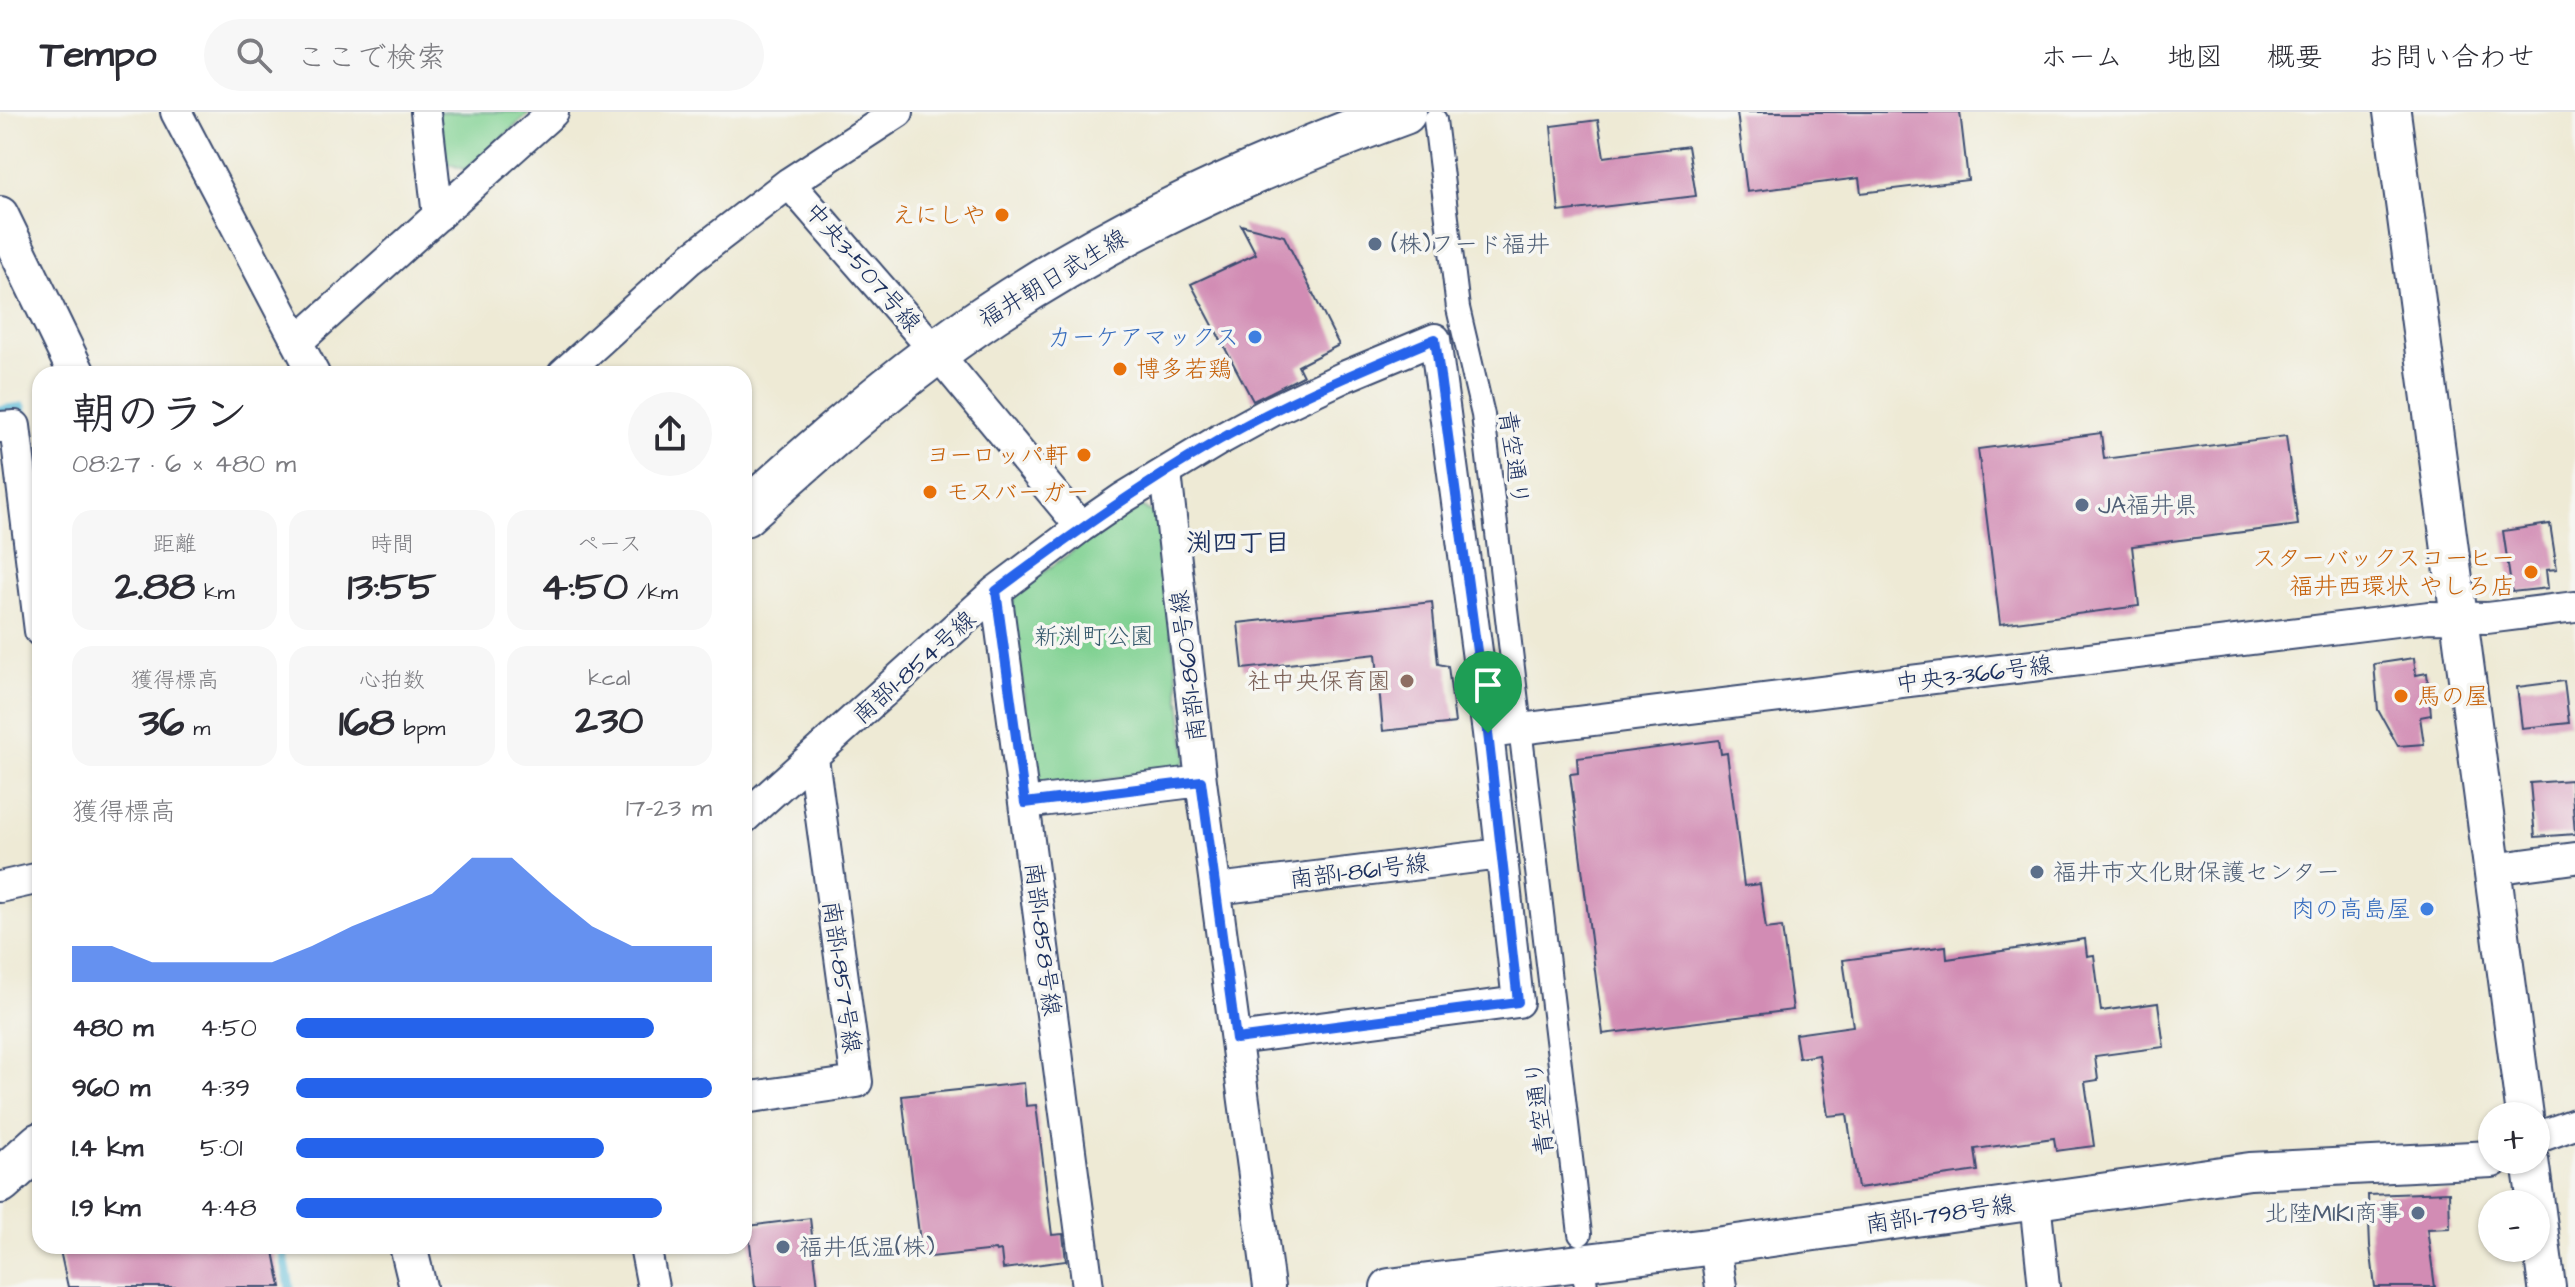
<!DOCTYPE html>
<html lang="ja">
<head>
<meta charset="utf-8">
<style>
  body { margin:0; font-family:"Architects Daughter","Klee One",sans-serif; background:#f7f7f7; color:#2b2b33; height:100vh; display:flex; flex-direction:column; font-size:30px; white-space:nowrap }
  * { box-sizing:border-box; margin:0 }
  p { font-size:26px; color:#7c7c81 }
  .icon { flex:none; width:44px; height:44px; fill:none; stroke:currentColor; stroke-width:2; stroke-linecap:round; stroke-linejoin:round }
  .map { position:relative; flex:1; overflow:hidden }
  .sheet { position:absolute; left:32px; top:254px; width:720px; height:888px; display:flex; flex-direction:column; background:#fff; border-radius:24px; box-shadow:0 2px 6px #0004 }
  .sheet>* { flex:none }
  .fabs { position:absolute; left:2478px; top:990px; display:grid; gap:16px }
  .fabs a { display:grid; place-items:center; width:72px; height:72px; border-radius:50%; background:#fff; box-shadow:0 2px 6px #0004; font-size:40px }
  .pin { position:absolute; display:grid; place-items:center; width:68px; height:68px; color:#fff; margin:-82px -34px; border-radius:50% 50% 50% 0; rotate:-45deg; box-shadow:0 0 8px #0007 }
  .pin .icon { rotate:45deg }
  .round { display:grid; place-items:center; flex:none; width:84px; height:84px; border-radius:42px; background:#f7f7f7 }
  .headline { display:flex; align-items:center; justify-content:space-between; height:136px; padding:0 40px }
  h1 { font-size:44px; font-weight:700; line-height:60px }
  .metrics { display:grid; grid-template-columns:repeat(3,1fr); gap:12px; height:136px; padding:8px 40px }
  .metrics div { display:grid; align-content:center; border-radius:20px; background:#f7f7f7; text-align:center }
  .metrics b { font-size:40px; font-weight:700 }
  .metrics small { font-size:22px; font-weight:400 }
  .metrics p { font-size:22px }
  .chart { height:224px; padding:16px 40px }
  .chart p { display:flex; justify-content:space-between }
  .chart svg { width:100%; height:144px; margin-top:8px; fill:#2563eb; opacity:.7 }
  ul { padding:0 40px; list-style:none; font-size:26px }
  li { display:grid; grid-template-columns:128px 96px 1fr; align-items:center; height:60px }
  li i { height:20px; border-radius:10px; background:#2563eb }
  header { display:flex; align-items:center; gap:48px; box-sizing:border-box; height:112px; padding:0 40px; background:#fff; border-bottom:2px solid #e1e1e2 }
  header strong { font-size:38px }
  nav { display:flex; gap:44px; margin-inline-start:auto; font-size:28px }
  .search { width:560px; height:72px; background:#f7f7f7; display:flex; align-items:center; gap:20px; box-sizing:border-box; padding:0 28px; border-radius:44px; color:#7c7c81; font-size:30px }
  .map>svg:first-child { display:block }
</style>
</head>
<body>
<header>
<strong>Tempo</strong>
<div class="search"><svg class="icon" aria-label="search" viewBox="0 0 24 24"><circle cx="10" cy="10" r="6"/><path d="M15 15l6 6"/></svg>ここで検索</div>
<nav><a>ホーム</a><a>地図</a><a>概要</a><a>お問い合わせ</a></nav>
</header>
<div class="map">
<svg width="2575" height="1175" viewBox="0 0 2575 1175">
  <rect width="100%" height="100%" fill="#f6f6f2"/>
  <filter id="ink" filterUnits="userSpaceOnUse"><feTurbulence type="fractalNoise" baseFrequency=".0125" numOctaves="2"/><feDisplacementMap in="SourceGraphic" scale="16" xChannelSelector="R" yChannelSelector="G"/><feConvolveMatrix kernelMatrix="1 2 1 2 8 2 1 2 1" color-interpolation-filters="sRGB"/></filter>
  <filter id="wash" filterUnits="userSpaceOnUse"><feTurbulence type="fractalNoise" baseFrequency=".006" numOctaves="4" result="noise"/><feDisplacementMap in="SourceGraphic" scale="32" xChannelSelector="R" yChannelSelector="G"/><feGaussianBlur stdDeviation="1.8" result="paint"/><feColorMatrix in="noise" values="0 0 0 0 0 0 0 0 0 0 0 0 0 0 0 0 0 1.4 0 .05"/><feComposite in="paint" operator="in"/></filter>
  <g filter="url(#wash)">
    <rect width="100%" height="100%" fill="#eeead5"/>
    <path fill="#80d192" stroke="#4e8078" stroke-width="2" d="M438 0H531L466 58 444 50Z
      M1137 393 1158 403 1187 646 1179 659 1045 675 1034 663 1012 494 1016 480Z"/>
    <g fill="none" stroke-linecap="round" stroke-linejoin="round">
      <path stroke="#59b9d7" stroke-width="9" d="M0 298 22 295 25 312
        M282 1134 290 1175"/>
    </g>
    <g id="blocks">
      <path fill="#d28cb4" d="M1737 0H1960L1968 68 1861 81 1859 66 1747 80Z
        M1598 8 1604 45 1688 34 1696 84 1559 100 1551 14Z
        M1241 113 1284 124 1339 233 1298 254 1303 264 1253 289 1191 172 1256 142Z
        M2101 321 2104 347 2286 324 2298 413 2132 434 2139 494 2000 512 1978 337Z
        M2550 412 2557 457 2546 458 2548 476 2512 480 2503 419Z
        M1432 490 1438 552 1448 554 1455 611 1383 619 1376 542 1243 557 1238 511Z
        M2414 546 2416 563 2427 561 2431 603 2420 605 2424 632 2398 634 2378 598 2374 552Z
        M2564 569 2569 611 2522 616 2517 575Z
        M1719 628 1721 642 1727 641 1744 774 1760 772 1766 817 1782 815 1793 898 1603 922 1570 662 1578 661 1577 646Z
        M2571 668 2575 722 2535 725 2530 671Z
        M2085 827 2087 844 2094 843 2101 899 2158 891 2164 935 2095 944 2098 968 2085 970 2094 1034 2056 1039 2054 1026 1975 1037 1978 1059 1858 1076 1847 1002 1828 1004 1819 943 1799 946 1795 922 1853 914 1843 848 1946 834 1947 847Z
        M1024 971 1026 994 1036 993 1052 1123 1063 1122 1066 1149 1003 1157 1001 1139 996 1140 995 1138 922 1146 902 984Z
        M2449 1080 2450 1116 2427 1117 2435 1175H2375L2370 1134 2368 1083Z
        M810 1106 818 1175H755L748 1114Z
        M59 1134H273L281 1175H68Z"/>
    </g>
  </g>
  <g filter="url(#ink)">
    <use href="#blocks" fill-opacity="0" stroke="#3b4b70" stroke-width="2"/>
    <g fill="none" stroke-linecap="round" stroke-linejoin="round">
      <g stroke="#3b4b70" stroke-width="26">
        <path id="pedestrian" d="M1435 8 1458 196 1483 303 1580 1122
          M1585 1166 1586 1175"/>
      </g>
      <g stroke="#3b4b70" stroke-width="34">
        <path id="minor" d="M176 0 314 262
          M426 0 438 104
          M789 71 936 240 1081 415
          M297 230 553 0
          M563 262 690 147 789 71 898 0
          M0 315 15 314 40 519
          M1166 361 1201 669 1269 1175
          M996 479 1088 1175
          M1488 621 2429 505 2487 506 2575 495
          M1025 691 1201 669
          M744 706 996 479 1081 415 1123 386 1219 328 1274 298 1346 264 1435 227 1488 621 1518 890 1236 927
          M2492 757 2575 746
          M0 775 40 766
          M1217 777 1501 742
          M744 986 857 970 813 646
          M2536 1026 2575 1012
          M2035 1089 2044 1175
          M645 1134 653 1175
          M1715 1134 1721 1175"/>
      </g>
      <g stroke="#3b4b70" stroke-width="40">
        <path id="tertiary" d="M2392 0 2525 1004
          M0 103 77 262
          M2530 1048 2536 1092
          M2536 1092 2547 1175
          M408 1134 418 1175
          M1389 1175 1715 1134 2250 1059 2492 1047"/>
      </g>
      <g stroke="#3b4b70" stroke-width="48">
        <path id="primary" d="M744 402C806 346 868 291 935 241 1077 135 1239 60 1404 0
          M0 1069 40 1033"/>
      </g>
      <use href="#pedestrian" stroke="#fff" stroke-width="22"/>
      <use href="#minor" stroke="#fff" stroke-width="30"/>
      <use href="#tertiary" stroke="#fff" stroke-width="36"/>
      <use href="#primary" stroke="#fff" stroke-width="44"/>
    </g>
  </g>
  <g fill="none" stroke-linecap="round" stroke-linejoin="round" filter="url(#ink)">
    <g stroke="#fff" stroke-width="16">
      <path id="route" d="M1435 227 1488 621 1518 890 1236 927 1201 669 1025 691 996 479C1068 425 1141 373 1219 328 1288 288 1362 258 1435 227Z"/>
    </g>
    <use href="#route" stroke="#2563eb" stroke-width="10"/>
  </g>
  <g fill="#e8710a" stroke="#f6f6f2" stroke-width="3">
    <circle cx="1002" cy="103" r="8"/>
    <circle cx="1120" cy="257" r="8"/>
    <circle cx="1084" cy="343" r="8"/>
    <circle cx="930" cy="380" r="8"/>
    <circle cx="2531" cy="460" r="8"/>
    <circle cx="2401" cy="584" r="8"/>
  </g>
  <g fill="#5c6f8a" stroke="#f6f6f2" stroke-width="3">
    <circle cx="1375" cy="132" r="8"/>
    <circle cx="2082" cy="393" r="8"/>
    <circle cx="2037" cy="760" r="8"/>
    <circle cx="2418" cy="1101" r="8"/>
    <circle cx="783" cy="1135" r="8"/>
  </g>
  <g fill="#3f7fe0" stroke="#f6f6f2" stroke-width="3">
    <circle cx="1255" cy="225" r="8"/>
    <circle cx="2427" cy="797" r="8"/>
  </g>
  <circle fill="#8d6e63" stroke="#f6f6f2" stroke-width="3" cx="1407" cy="569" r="8"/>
  <g text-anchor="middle" stroke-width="7" stroke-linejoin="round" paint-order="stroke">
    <g font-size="24" fill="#c56008" stroke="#f6f6f2" text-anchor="end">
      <text x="986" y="111">えにしや</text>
      <text x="1136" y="265" text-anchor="start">博多若鶏</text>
      <text x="1068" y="351">ヨーロッパ軒</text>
      <text x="946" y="388" text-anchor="start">モスバーガー</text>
      <text x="2515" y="454">スターバックスコーヒー<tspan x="2515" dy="28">福井西環状 やしろ店</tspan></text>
      <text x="2417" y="592" text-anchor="start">馬の屋</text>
    </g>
    <g font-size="24" fill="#4e5e75" stroke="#f6f6f2" text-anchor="start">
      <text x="1391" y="140">(株)フード福井</text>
      <text x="2098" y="401">JA福井県</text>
      <text x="2053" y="768">福井市文化財保護センター</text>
      <text x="2402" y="1109" text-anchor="end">北陸MIKI商事</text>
      <text x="799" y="1143">福井低温(株)</text>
    </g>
    <g font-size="24" fill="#1b2f5e" stroke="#f6f6f2">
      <text transform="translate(863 155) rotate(49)" y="8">中央3-507号線</text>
      <text transform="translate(1053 166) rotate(-31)" y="8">福井朝日武生線</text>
      <text transform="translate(1514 346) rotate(82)" y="8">青空通り</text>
      <text transform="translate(1188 554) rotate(-97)" y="8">南部1-860号線</text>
      <text transform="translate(914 555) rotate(-42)" y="8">南部1-854号線</text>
      <text transform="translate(1974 562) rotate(-7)" y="8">中央3-366号線</text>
      <text transform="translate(1359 759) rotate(-7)" y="8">南部1-861号線</text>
      <text transform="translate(1043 827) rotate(83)" y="8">南部1-858号線</text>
      <text transform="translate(842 865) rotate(82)" y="8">南部1-857号線</text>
      <text transform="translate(1539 996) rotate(-97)" y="8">青空通り</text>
      <text transform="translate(1940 1102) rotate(-8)" y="8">南部1-798号線</text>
    </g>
    <g font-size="24" fill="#366cbe" stroke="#f6f6f2" text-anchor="end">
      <text x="1239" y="233">カーケアマックス</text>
      <text x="2411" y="805">肉の高島屋</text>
    </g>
    <g font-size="24" fill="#34586b" stroke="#f6f6f2">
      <text x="1094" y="532">新渕町公園</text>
    </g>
    <g font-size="24" fill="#785e54" stroke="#f6f6f2" text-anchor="end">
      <text x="1391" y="577">社中央保育園</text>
    </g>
    <g font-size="26" font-weight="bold" fill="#1b2f5e" stroke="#f6f6f2">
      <text x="1238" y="439">渕四丁目</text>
    </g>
  </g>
</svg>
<div class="fabs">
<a>+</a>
<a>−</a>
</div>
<div class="pin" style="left:1488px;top:621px;background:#1e9e55"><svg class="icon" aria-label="arrive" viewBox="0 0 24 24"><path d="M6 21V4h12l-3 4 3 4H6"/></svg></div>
<section class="sheet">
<div class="headline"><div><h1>朝のラン</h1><p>08:27 · 6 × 480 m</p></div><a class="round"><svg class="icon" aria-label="share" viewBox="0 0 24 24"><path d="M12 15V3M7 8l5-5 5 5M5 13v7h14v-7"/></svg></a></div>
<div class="metrics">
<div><p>距離</p><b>2.88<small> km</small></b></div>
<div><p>時間</p><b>13:55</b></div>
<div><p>ペース</p><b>4:50<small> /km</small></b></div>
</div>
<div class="metrics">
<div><p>獲得標高</p><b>36<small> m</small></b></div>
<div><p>心拍数</p><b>168<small> bpm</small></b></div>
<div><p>kcal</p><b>230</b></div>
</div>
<div class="chart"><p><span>獲得標高</span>17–23 m</p>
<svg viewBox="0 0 160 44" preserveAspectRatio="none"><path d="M0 44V33L10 33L20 38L30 38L40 38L50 38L60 33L70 27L80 22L90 17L100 6L110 6L120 17L130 27L140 33L150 33L160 33V44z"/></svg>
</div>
<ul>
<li><b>480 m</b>4:50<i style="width:86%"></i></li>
<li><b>960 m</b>4:39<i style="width:100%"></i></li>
<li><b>1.4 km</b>5:01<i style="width:74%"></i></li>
<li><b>1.9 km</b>4:48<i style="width:88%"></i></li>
</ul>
</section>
</div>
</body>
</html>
